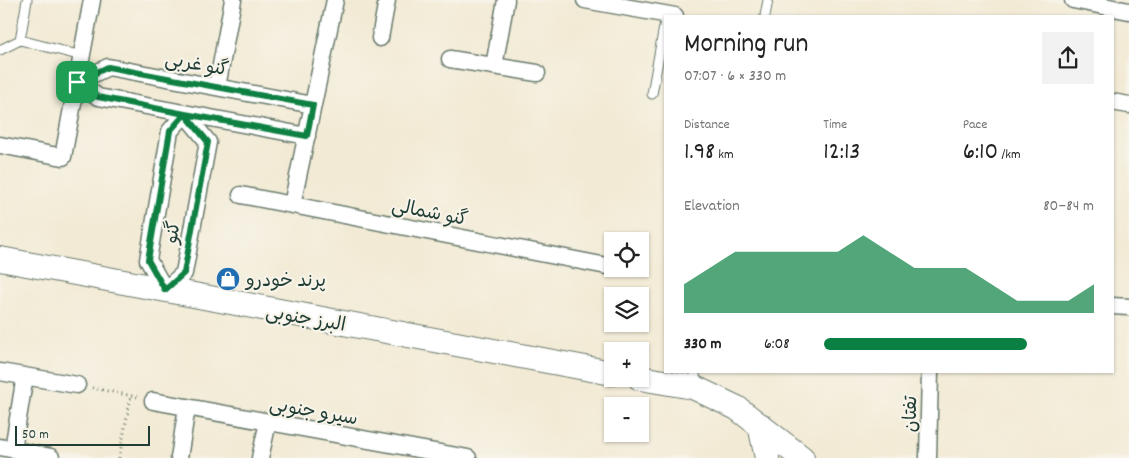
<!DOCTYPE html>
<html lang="en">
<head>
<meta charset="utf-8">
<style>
  body { margin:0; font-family:Dekko,"Playpen Sans Arabic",sans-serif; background:#f2f2f2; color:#222; height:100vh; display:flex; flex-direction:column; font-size:19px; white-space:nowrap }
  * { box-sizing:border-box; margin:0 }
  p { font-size:16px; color:#767676 }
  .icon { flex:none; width:28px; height:28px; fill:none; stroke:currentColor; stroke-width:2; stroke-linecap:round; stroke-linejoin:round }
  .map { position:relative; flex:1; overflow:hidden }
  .side { position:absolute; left:664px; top:15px; width:450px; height:358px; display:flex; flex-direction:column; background:#fff; border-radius:0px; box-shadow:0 1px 4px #0004 }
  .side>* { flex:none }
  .buttons { position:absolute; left:604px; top:232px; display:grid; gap:10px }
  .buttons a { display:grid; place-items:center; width:45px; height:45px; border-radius:0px; background:#fff; box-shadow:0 1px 4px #0004; font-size:25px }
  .scale { position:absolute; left:15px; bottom:12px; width:135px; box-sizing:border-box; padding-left:5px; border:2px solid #1f3d34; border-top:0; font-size:14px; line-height:18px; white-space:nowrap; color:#1f3d34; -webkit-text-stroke:4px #f7f3e8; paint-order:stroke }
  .pin { position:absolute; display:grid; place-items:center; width:42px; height:42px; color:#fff; margin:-21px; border-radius:10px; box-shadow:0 2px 8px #0006 }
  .round { display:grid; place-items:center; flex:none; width:52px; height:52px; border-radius:0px; background:#f2f2f2 }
  .overview { display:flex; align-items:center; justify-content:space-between; height:85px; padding:0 20px }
  h1 { font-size:28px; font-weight:600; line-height:38px }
  .figures { display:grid; grid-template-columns:repeat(3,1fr); gap:8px; height:85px; padding:5px 20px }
  .figures div { display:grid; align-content:center }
  .figures b { font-size:25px; font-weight:600 }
  .figures small { font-size:14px; font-weight:400 }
  .figures p { font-size:14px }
  .chart { height:140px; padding:10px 20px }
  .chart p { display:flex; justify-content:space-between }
  .chart svg { width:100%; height:90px; margin-top:5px; fill:#0b8043; opacity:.7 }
  ul { padding:0 20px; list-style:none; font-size:16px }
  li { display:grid; grid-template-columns:80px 60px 1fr; align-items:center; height:38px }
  li i { height:12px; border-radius:6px; background:#0b8043 }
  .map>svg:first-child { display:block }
</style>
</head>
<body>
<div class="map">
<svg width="1129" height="458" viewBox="0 0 1129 458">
  <rect width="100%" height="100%" fill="#f7f3e8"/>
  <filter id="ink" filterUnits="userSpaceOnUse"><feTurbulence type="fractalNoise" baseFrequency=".02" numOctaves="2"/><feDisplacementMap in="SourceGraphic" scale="10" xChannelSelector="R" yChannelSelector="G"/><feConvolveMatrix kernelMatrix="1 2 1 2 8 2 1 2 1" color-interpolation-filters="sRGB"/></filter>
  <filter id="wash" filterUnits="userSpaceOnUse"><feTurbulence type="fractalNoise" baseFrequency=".0096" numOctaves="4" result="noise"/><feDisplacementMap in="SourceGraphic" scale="20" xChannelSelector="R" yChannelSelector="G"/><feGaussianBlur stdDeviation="1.12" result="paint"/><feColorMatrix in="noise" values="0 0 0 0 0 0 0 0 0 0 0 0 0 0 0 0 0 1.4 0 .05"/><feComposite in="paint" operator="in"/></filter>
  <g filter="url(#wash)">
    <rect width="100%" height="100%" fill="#f2ead4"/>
  </g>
  <g filter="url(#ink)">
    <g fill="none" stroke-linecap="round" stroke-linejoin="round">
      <g stroke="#697a6c" stroke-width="11">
        <path id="lane" d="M765 16 768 0
          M20 40 27 0
          M0 50 20 40 82 56
          M652 94 665 21
          M693 387 696 371"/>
      </g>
      <g stroke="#697a6c" stroke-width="19">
        <path id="street" d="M585 0 675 16
          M1073 0 1129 11
          M380 38 387 0
          M450 59 537 73
          M494 66 506 0
          M217 87 233 0
          M1112 102 1129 105
          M185 114 208 142 184 273 165 290 148 260 170 131Z
          M307 136 98 97 77 82 108 67 313 105
          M0 145 63 157 92 0
          M241 195 612 267
          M292 205 335 0
          M1112 306 1129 307
          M0 372 77 385
          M153 401 468 458
          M0 447 51 457
          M13 449 25 376
          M179 458 187 407
          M260 458 268 422
          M928 458 930 371"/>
      </g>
      <g stroke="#697a6c" stroke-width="26">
        <path id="secondary" d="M0 259 612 373
          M640 378 693 387 737 408 802 458
          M760 425 767 458"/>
      </g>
      <path stroke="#697a6c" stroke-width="3" stroke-dasharray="1 4" stroke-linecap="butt" d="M92 388 138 397
        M119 458 131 396"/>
      <use href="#lane" stroke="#fff" stroke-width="9"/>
      <use href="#street" stroke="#fff" stroke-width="16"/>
      <use href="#secondary" stroke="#fff" stroke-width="24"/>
    </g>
  </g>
  <g fill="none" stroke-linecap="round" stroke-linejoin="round" filter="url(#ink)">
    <g stroke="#fff" stroke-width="10">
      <path id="route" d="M77 82 98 97 185 114 170 131 148 260 165 290 184 273 208 142 185 114 307 136 313 105 108 67 77 82"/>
    </g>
    <use href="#route" stroke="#0b8043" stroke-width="6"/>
  </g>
  <defs>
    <g id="shop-disc" transform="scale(1.25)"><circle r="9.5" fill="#1f6fb2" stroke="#f7f3e8"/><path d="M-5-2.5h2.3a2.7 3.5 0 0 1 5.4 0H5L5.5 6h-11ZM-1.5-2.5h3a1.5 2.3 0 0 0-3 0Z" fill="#fff"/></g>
  </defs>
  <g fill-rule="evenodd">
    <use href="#shop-disc" x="228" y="279"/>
  </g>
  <g text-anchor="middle" stroke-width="4.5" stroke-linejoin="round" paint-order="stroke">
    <g font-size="19" fill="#1f3d34" stroke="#f7f3e8">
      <text transform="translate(197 63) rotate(10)" y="7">گنو غربی</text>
      <text transform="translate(430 211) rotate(11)" y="7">گنو شمالی</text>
      <text transform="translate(171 232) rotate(-80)" y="7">گنو</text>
      <text transform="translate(306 317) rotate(10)" y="7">البرز جنوبی</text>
      <text transform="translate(314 410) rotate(10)" y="7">سیرو جنوبی</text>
      <text transform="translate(909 414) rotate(-89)" y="7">تفتان</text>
    </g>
    <g font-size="19" fill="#1f3d34" stroke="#f7f3e8" text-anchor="start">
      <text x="246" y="286">پرند خودرو</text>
    </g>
  </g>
</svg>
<div class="buttons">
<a><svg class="icon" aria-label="locate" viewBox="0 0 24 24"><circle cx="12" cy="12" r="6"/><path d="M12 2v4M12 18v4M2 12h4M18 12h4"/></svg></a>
<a><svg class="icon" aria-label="layers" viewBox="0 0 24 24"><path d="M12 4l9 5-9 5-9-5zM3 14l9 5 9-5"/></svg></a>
<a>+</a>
<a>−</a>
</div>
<div class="scale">50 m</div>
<div class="pin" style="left:77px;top:82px;background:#1e9e55"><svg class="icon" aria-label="arrive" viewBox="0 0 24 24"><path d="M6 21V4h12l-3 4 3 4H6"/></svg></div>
<section class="side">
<div class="overview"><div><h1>Morning run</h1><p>07:07 · 6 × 330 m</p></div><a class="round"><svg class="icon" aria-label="share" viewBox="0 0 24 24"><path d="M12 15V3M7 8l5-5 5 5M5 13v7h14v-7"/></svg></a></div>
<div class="figures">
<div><p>Distance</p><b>1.98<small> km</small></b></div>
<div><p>Time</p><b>12:13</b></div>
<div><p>Pace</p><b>6:10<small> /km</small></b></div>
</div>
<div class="chart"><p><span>Elevation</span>80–84 m</p>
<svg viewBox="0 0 160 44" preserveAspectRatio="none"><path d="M0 44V30L10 22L20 14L30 14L40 14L50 14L60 14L70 6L80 14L90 22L100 22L110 22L120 30L130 38L140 38L150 38L160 30V44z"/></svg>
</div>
<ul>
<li><b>330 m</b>6:08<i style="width:75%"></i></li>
</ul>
</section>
</div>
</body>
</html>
